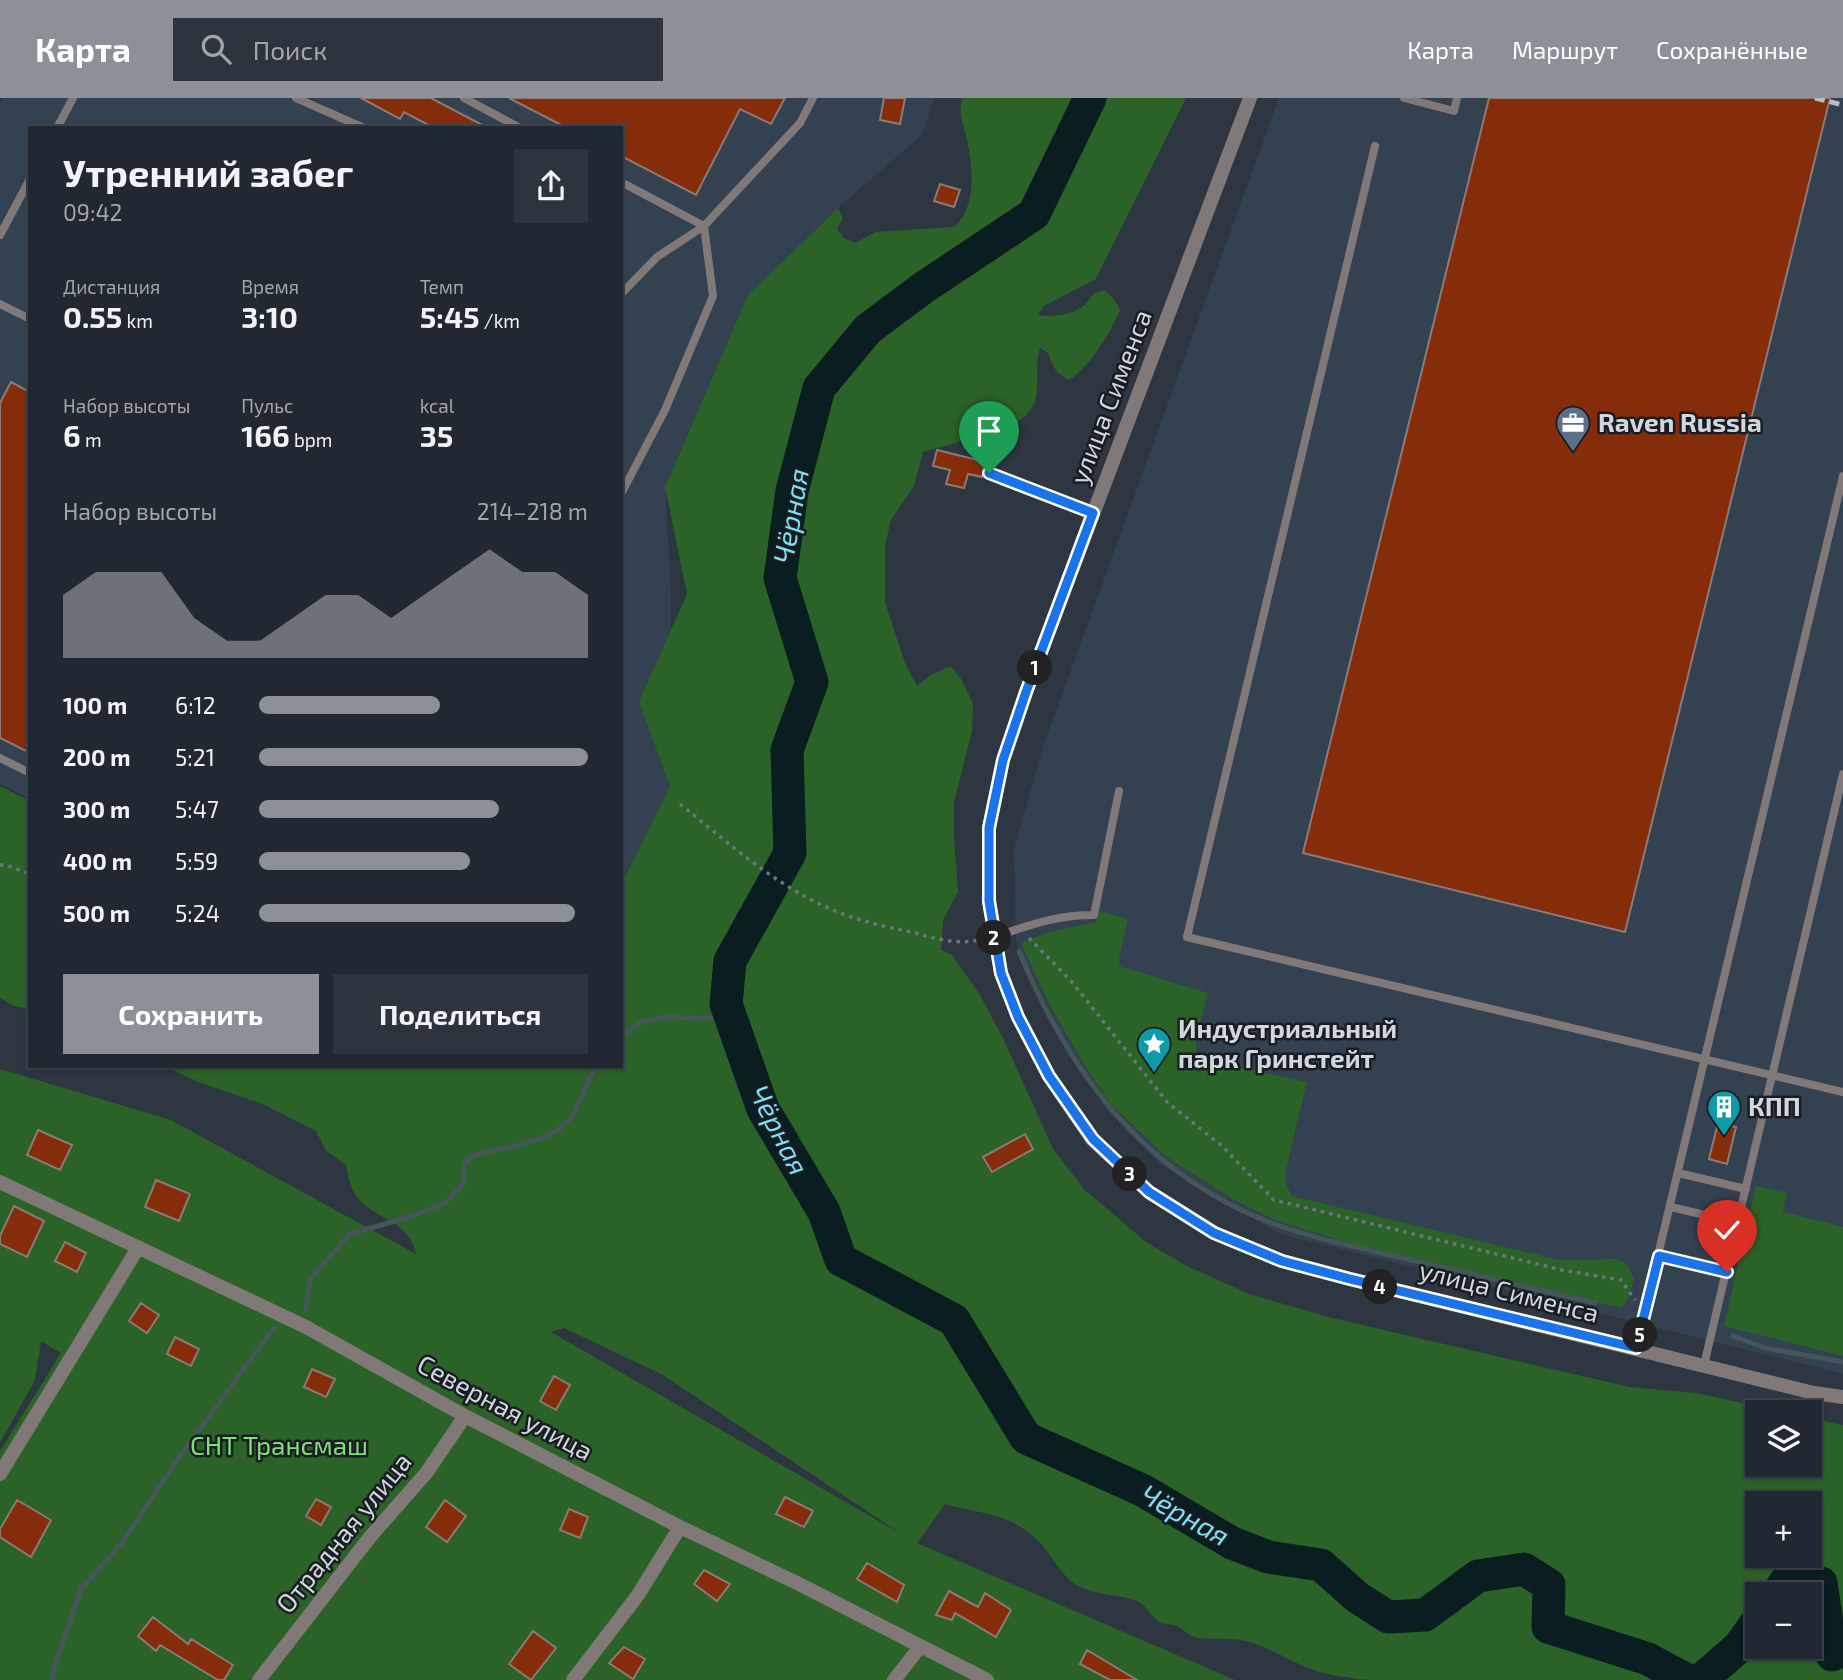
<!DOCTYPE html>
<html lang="ru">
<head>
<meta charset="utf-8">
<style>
  body { margin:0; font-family:"Exo 2",sans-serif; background:#2e343d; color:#f1f3f6; height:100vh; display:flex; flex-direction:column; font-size:26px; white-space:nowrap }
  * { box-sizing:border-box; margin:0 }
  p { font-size:23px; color:#a2a6ab }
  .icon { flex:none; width:38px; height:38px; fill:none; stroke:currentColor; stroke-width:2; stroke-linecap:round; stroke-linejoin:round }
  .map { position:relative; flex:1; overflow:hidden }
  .sheet { position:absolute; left:28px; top:28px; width:595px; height:942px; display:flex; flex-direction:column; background:#222831; border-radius:0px; box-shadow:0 2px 5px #0004,0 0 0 2px #3f444d }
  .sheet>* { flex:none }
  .fabs { position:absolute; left:1745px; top:1302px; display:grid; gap:14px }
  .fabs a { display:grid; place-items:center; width:77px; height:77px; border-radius:0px; background:#222831; box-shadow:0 2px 5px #0004,0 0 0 2px #3f444d; font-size:35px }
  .pin { position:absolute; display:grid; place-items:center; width:60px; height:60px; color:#fff; margin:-72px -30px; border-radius:50% 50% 50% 0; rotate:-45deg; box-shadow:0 0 7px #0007 }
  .pin .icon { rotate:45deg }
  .km { position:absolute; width:35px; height:35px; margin:-18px; border-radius:50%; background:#222; color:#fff; font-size:19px; line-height:35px; text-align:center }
  .round { display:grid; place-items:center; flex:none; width:74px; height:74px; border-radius:0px; background:#2e343d }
  .overview { display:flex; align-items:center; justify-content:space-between; height:119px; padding:0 35px }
  h1 { font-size:38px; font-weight:700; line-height:52px }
  .figures { display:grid; grid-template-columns:repeat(3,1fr); gap:10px; height:119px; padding:7px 35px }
  .figures div { display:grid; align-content:center }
  .figures b { font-size:30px; font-weight:700 }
  .figures small { font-size:19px; font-weight:400 }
  .figures p { font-size:19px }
  .chart { height:196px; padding:14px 35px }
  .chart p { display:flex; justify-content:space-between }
  .chart svg { width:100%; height:126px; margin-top:7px; fill:#8c9099; opacity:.7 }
  .primary-button { display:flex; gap:14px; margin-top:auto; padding:14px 35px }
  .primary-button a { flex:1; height:80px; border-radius:0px; background:#8c9099; color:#fff; font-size:28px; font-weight:700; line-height:80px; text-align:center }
  .primary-button a+a { background:#2e343d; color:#f1f3f6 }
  ul { padding:0 35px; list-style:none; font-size:23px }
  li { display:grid; grid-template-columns:112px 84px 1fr; align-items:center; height:52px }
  li i { height:18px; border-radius:9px; background:#8c9099 }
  header { display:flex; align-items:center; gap:42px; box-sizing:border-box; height:98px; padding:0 35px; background:#8c9099; color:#fff }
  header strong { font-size:33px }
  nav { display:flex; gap:38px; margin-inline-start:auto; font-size:24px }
  .search { width:490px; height:63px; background:#2e343d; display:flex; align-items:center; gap:18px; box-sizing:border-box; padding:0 24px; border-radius:0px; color:#a2a6ab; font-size:26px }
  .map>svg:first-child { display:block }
</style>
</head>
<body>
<header>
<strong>Карта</strong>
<div class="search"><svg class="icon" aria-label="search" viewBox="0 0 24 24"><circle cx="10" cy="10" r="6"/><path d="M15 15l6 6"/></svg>Поиск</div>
<nav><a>Карта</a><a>Маршрут</a><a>Сохранённые</a></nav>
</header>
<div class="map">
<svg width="1843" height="1582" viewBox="0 0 1843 1582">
  <rect width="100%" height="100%" fill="#2d3641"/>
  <path fill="#334150" d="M3 0H934L923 36 838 110 748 197 665 389 671 493 670 688 621 787V30H30V701L0 686V6Z
    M1279 0H1843V1276L1280 1136 1161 1066 1107 1012 1058 929 1016 844 1014 751 1043 649Z"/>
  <path fill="#2b6227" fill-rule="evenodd" d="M962 0H1186L1096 181 1044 208 1038 217C1058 220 1083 216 1093 196L1104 192 1114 201 1120 212C1111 234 1089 270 1069 282 1056 275 1052 269 1049 256L1040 250C1035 267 1039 283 1036 299 1035 307 1030 313 1025 318 1004 338 992 335 964 334L959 344 923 354 914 388 891 422 885 447V504L905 565 917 588 931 577 951 568 961 581 973 605 972 633 954 705V740L958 794 943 822 941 852 952 857 980 897 1004 942 1053 1051 1084 1091 1146 1144 1187 1168 1249 1196 1328 1219 1630 1289 1696 1295 1783 1314H1757V1367H1810V1320L1843 1327V1582H1370C1348 1580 1324 1577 1303 1568 1285 1560 1268 1549 1250 1544 1232 1539 1215 1542 1197 1540 1188 1538 1182 1529 1174 1527 1171 1526 1167 1527 1164 1526 1151 1522 1148 1507 1136 1503 1117 1495 1093 1498 1075 1486 1060 1476 1053 1459 1041 1446 1011 1414 984 1417 945 1406L917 1445 1235 1582H0V1353L61 1255 41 1243 35 1282 0 1345V971L171 1022 416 1156C409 1121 374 1122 357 1099 350 1090 348 1078 346 1067L326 1053 316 1033 263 1006 198 984 164 968H621V787L670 688 639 604 687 496 665 389 748 197 838 110 843 120 837 131 844 140 855 145 876 134 954 129C977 109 973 71 967 42 964 28 958 15 962 0ZM564 1230 663 1277 903 1437 551 1234ZM1757 1405H1810V1458H1757ZM1757 1496H1810V1549H1757Z
    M0 688 30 703V912L12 907 0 900Z
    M1100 813 1128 821 1120 855 1119 868 1208 895 1196 940V960L1307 984 1286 1071 1285 1084 1292 1098 1559 1162 1616 1161 1627 1166 1634 1181 1628 1201 1621 1210 1359 1148 1277 1123 1231 1100 1165 1058 1111 1006 1083 965 1049 905 1021 845 1050 834 1096 824Z
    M1756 1088 1787 1095 1783 1114 1843 1129V1258L1724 1228Z"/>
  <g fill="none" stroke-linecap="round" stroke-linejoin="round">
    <path stroke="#46555a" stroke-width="5" d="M1019 853C1064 962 1128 1056 1237 1110 1285 1134 1341 1146 1394 1158 1461 1174 1528 1189 1595 1205
      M621 938 642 924 664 919 731 921
      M306 1212 310 1181 350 1136 416 1117 445 1105 464 1085V1067L472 1058C502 1049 555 1045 572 1018 582 1002 586 983 596 968
      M1733 1238 1765 1250 1843 1264
      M53 1582V1573L81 1491 122 1445 177 1362 274 1230"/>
    <path stroke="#0a1d21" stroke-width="33" d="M1090 0 1034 116 923 190 868 231 819 290 792 393 780 480 812 584 787 652 790 755 730 863 726 906 763 1011 824 1114 841 1162 954 1222 1026 1340 1142 1392 1232 1445 1268 1459 1321 1467 1357 1499 1388 1519 1425 1517 1478 1478 1524 1471 1549 1487 1548 1529 1648 1561 1687 1582
      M1777 1496 1791 1476 1821 1485 1832 1557 1843 1552
      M1701 1582 1739 1549 1757 1524"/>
  </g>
  <path fill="#852c0b" stroke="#8b7a75" stroke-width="2" d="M361 0H431L488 30H434L404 14 400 21Z
    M509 0H785L771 26 740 11 696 97 621 58V30H567Z
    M884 0H905L900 26 880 22Z
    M1489 0H1830L1625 834 1303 755Z
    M940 86 960 92 954 109 934 103Z
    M11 284 30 294V655L0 640V305Z
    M937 352 986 364 982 379 968 376 964 390 946 386 950 372 933 368Z
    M1718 1025 1736 1029 1727 1066 1709 1061Z
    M38 1032 72 1047 60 1072 27 1057Z
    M1025 1036 1033 1051 992 1074 983 1059Z
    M156 1082 190 1096 179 1123 145 1109Z
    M14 1108 44 1123 27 1159 0 1146V1138Z
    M65 1144 86 1155 77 1174 55 1163Z
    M141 1205 159 1217 147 1235 129 1223Z
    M175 1239 199 1251 191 1268 167 1256Z
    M312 1271 335 1281 326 1299 304 1289Z
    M554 1278 570 1287 556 1312 540 1303Z
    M785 1399 813 1413 804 1429 776 1416Z
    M316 1401 331 1409 321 1427 306 1418Z
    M17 1402 51 1422 31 1459 0 1439V1431Z
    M445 1402 466 1418 447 1444 426 1429Z
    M569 1411 588 1419 580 1440 560 1432Z
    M867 1465 904 1487 897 1504 857 1481Z
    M704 1472 730 1486 717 1503 694 1486Z
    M949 1493 978 1509 985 1495 1011 1512 996 1539 955 1515 952 1522 936 1517Z
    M153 1519 188 1546 191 1541 233 1567 224 1582H218L160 1547 156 1553 138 1538Z
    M533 1533 556 1550 531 1582 509 1566Z
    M624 1549 645 1561 633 1581 609 1565Z
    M1087 1552 1137 1582H1110L1080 1566Z"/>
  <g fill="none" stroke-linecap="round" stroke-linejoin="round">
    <path stroke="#6c747d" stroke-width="3.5" stroke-dasharray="3.5 5" stroke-linecap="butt" d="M680 706C726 743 770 783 824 808 851 821 882 828 911 834 934 840 955 847 979 842
      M0 767H6L30 776
      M1029 840 1072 884 1167 1004 1222 1048 1274 1102 1562 1172 1621 1182 1635 1202"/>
    <path stroke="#817978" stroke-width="8" d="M296 0 364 30
      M464 0 520 30
      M1404 0 1454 13 1457 0
      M57 30 73 0
      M1375 48 1187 839 1843 994
      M621 84 704 128
      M0 137 30 81
      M621 196 657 159 704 128 800 25 813 0
      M0 206 30 221
      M989 375 1093 415
      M621 396 665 312 713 198 704 128
      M0 660 30 675
      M994 839C1030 827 1055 817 1094 817L1119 693
      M1678 1075 1746 1091
      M1671 1109 1738 1125
      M1659 1158 1726 1174
      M1636 1250 1843 378
      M1704 1267 1843 676"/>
    <path stroke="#817978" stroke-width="14" d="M1250 0 1026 594 1003 662 989 730V803L1001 875 1018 919 1049 978 1092 1041 1149 1094 1215 1135 1282 1163 1350 1181 1814 1295 1843 1299
      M0 1084 306 1229 465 1318 680 1429 799 1486 987 1582
      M0 1376 138 1150
      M259 1582 370 1439 427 1374 465 1318
      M573 1582 638 1497 680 1429
      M894 1582 920 1549"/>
    <path stroke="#b9bfc7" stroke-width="5" stroke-dasharray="10 5" stroke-linecap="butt" d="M1815 0 1843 7"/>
  </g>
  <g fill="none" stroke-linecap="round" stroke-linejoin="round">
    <g stroke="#fff" stroke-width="14">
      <path id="route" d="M989 375 1093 415 1026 594 1003 662 989 730V803L1001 875 1018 919 1049 978 1093 1041 1149 1094 1214 1135 1282 1163 1350 1181 1636 1250 1659 1158 1727 1174"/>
    </g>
    <use href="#route" stroke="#1a73e8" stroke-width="9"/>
  </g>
  <defs>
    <g id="office-pin" transform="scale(1.75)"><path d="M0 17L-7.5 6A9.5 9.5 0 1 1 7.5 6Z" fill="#5c6f8a" stroke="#191d22"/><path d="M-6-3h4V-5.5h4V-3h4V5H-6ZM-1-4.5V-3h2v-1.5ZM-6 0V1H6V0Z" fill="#fff"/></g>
    <g id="sight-pin" transform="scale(1.75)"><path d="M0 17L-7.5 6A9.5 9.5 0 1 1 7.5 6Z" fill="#0f9aa8" stroke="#191d22"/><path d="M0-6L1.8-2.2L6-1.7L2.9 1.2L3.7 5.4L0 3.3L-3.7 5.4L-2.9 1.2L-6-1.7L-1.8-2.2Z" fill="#fff"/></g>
    <g id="building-pin" transform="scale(1.75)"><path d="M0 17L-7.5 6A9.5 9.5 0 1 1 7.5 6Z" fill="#0f9aa8" stroke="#191d22"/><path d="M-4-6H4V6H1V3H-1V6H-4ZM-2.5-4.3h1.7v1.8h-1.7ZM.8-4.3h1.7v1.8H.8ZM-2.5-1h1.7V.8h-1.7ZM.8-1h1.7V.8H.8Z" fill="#fff"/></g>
  </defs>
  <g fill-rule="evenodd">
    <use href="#office-pin" x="1573" y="325"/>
    <use href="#sight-pin" x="1154" y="946"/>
    <use href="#building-pin" x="1724" y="1009"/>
  </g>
  <g text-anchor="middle" stroke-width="5" stroke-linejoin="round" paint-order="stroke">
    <g font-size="26" fill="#d1d7de" stroke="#191d22">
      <text transform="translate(1111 299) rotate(-69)" y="9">улица Сименса</text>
      <text transform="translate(1509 1194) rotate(14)" y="9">улица Сименса</text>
      <text transform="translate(505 1310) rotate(28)" y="9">Северная улица</text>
      <text transform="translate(344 1435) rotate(-51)" y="9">Отрадная улица</text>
    </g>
    <g font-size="26" font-weight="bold" fill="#d1d7de" stroke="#191d22" text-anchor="start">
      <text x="1598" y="334">Raven Russia</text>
      <text x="1178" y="940">Индустриальный<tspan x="1178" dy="30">парк Гринстейт</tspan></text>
      <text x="1748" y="1018">КПП</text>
    </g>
    <g font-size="26" fill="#82dd7b" stroke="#191d22">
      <text x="279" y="1357">СНТ Трансмаш</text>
    </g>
    <g font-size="28" font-style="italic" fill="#7edef4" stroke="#191d22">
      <text transform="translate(791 418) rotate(-80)" y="10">Чёрная</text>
      <text transform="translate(779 1032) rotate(63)" y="10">Чёрная</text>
      <text transform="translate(1185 1417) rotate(29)" y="10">Чёрная</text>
    </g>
  </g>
</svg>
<div class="fabs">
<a><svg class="icon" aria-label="layers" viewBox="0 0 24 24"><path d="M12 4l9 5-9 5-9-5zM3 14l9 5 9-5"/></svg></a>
<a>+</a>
<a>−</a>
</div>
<div class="pin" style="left:989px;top:375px;background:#1e9e55"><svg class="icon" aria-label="arrive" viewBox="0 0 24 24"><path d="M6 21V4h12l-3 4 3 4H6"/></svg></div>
<div class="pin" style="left:1727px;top:1174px;background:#d93025"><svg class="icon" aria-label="check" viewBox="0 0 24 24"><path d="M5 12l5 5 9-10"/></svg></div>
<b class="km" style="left:1035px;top:570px">1</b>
<b class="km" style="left:994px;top:840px">2</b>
<b class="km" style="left:1130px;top:1076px">3</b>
<b class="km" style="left:1380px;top:1189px">4</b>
<b class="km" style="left:1640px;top:1237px">5</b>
<section class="sheet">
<div class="overview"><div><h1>Утренний забег</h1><p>09:42</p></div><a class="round"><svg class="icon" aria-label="share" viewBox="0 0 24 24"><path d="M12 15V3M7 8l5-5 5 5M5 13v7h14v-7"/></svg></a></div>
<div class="figures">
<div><p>Дистанция</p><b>0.55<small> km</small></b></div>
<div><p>Время</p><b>3:10</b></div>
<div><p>Темп</p><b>5:45<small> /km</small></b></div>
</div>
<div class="figures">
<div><p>Набор высоты</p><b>6<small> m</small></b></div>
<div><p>Пульс</p><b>166<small> bpm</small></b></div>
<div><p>kcal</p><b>35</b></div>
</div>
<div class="chart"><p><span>Набор высоты</span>214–218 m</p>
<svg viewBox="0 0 160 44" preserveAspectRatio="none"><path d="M0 44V22L10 14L20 14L30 14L40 30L50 38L60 38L70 30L80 22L90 22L100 30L110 22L120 14L130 6L140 14L150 14L160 22V44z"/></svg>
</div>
<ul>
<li><b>100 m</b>6:12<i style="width:55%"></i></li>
<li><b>200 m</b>5:21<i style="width:100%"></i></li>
<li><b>300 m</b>5:47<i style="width:73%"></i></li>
<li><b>400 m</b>5:59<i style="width:64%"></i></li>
<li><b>500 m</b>5:24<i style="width:96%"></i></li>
</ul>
<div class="primary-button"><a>Сохранить</a><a>Поделиться</a></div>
</section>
</div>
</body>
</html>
